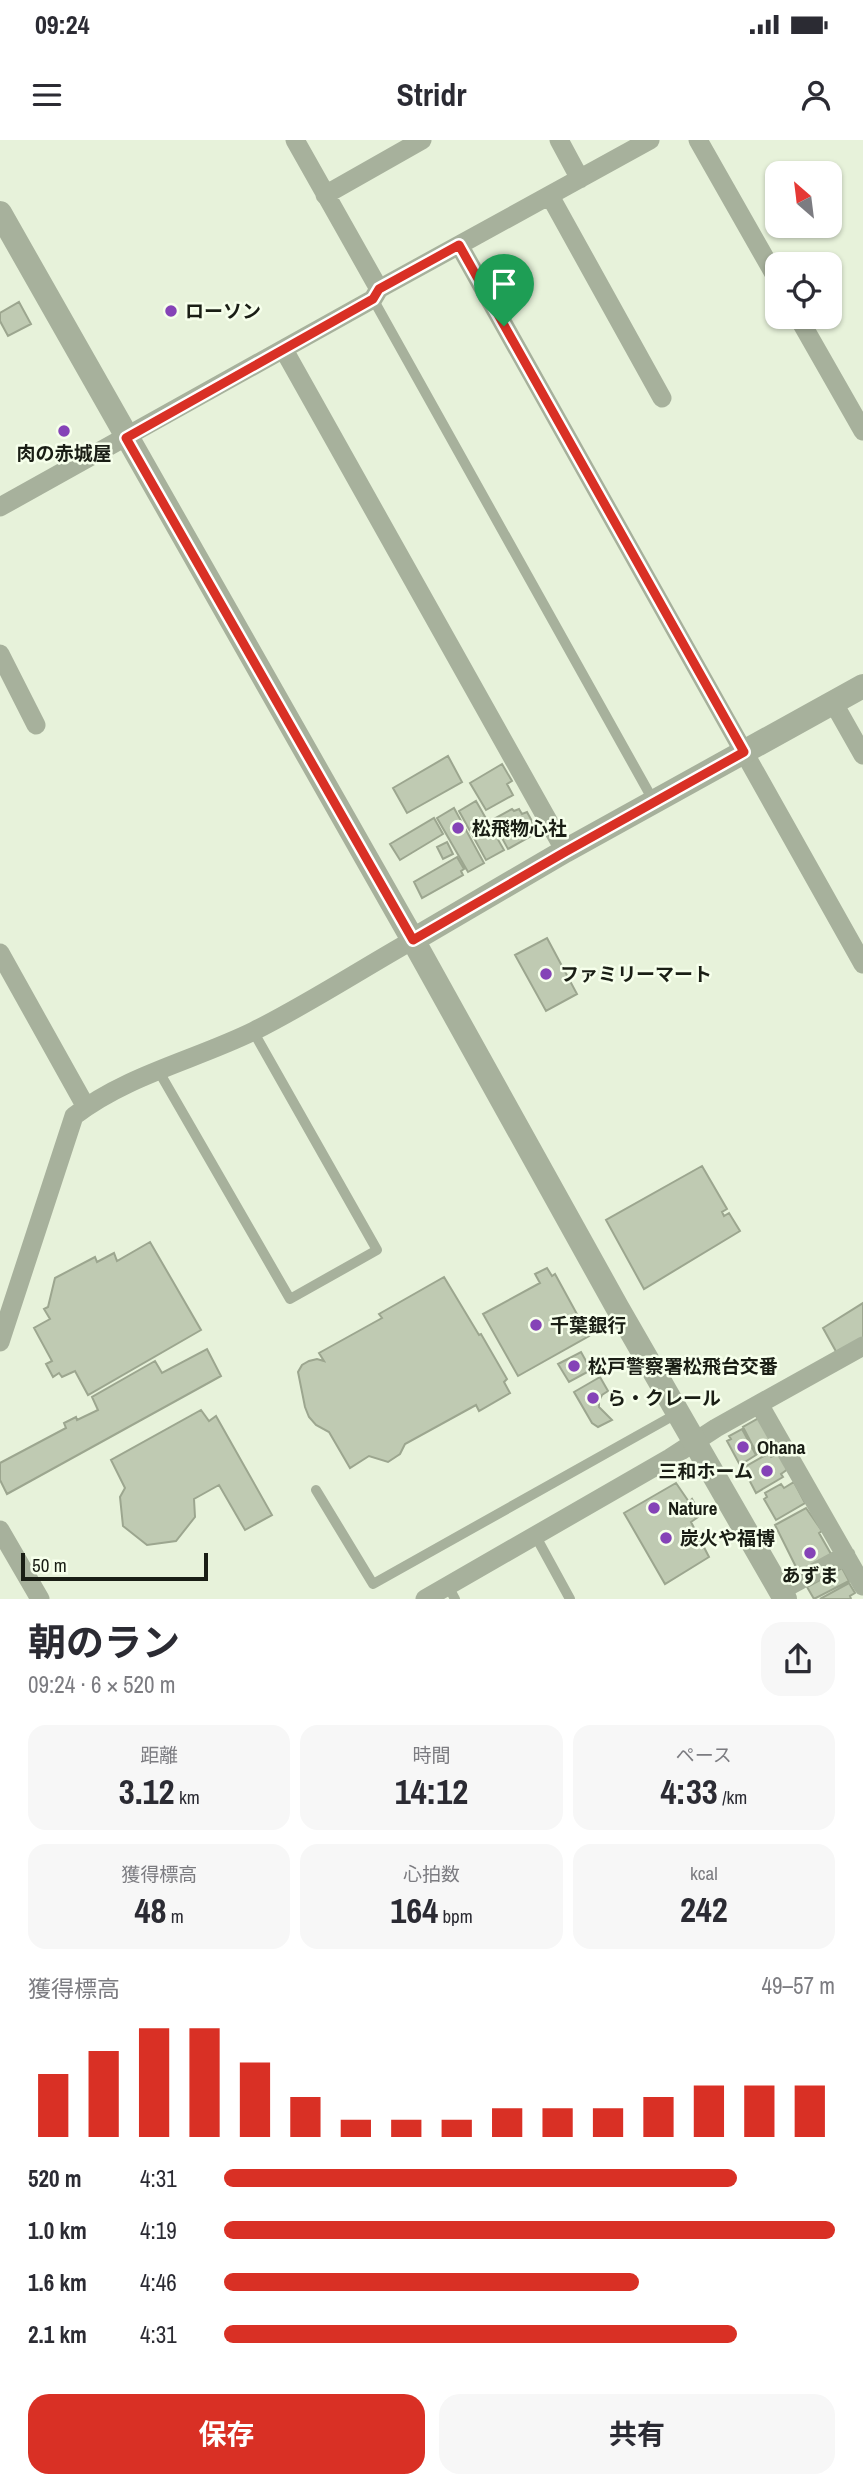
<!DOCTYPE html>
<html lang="ja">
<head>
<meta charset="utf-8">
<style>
  body { margin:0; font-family:"Archivo Narrow","Noto Sans JP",sans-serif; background:#f7f7f7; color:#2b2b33; height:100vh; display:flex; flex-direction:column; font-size:26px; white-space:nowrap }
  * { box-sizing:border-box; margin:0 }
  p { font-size:23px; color:#7c7c81 }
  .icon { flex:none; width:38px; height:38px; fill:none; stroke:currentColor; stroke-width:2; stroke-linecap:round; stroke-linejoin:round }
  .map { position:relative; height:1459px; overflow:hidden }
  .panel { display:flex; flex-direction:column; background:#fff; flex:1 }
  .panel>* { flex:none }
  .needle { width:46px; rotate:332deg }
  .tools { position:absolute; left:765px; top:21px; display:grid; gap:14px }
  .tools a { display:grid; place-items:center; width:77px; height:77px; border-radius:14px; background:#fff; box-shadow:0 2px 5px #0004; font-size:35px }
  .scale { position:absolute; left:21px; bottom:18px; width:187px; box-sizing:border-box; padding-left:7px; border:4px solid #1a1e15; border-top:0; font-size:19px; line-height:24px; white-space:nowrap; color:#1a1e15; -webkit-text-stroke:5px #f6ffeb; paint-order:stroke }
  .pin { position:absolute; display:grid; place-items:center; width:60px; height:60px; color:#fff; margin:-72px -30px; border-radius:50% 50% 50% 0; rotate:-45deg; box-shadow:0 0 7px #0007 }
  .pin .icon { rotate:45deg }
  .round { display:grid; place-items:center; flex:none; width:74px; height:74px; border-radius:21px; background:#f7f7f7 }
  .head { display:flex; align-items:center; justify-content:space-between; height:119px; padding:0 28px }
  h1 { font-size:38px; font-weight:700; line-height:52px }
  .metrics { display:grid; grid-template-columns:repeat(3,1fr); gap:10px; height:119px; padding:7px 28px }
  .metrics div { display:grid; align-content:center; border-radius:18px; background:#f7f7f7; text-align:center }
  .metrics b { font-size:35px; font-weight:700 }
  .metrics small { font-size:19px; font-weight:400 }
  .metrics p { font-size:19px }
  .chart { height:196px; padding:14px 28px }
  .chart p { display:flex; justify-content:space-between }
  .chart svg { width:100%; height:126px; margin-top:7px; stroke:#d93025; stroke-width:6 }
  .button { display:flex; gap:14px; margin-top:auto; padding:14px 28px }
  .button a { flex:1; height:80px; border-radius:21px; background:#d93025; color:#fff; font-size:28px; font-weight:700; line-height:80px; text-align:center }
  .button a+a { background:#f7f7f7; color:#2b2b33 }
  ul { padding:0 28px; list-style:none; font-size:23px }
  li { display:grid; grid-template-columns:112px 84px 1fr; align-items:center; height:52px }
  li i { height:18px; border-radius:9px; background:#d93025 }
  .status { display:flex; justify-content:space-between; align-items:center; height:49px; padding:0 35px; background:#fff; direction:ltr }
  .status svg { height:19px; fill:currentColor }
  header { display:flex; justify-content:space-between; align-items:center; height:91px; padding:0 28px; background:#fff; font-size:32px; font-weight:700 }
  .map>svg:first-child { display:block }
</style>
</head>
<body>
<div class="status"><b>09:24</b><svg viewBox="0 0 49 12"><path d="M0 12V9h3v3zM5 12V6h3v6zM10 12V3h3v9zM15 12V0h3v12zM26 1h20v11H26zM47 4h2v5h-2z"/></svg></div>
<header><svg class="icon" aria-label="menu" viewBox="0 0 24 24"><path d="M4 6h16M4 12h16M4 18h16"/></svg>Stridr<svg class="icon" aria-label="person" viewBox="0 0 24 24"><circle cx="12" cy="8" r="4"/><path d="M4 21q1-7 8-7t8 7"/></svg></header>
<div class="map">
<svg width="863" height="1459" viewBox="0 0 863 1459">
  <rect width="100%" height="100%" fill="#e7f2da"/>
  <path fill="#bfcab2" stroke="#9ca68f" stroke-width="2" d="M19 162 31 184 8 196 0 181V173Z
    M448 616 462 642 407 673 393 648Z
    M502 624 512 641 507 644 513 655 486 670 470 643Z
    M476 661 504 710 486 720 459 671Z
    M454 668 484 723 468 732 437 678Z
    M512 669 514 671 519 669 522 674 527 672 538 692 508 709 492 680Z
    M434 678 443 694 400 720 390 704Z
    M447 702 453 714 443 719 437 707Z
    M457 717 464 729 461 731 463 735 422 758 414 742Z
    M547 798 577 854 546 871 515 815Z
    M702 1026 727 1069 722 1072 724 1076 729 1073 740 1091 644 1149 606 1080Z
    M150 1102 201 1190 88 1255 75 1231 62 1237 59 1233 53 1237 46 1224 52 1221 34 1188 50 1179 44 1169 48 1167 55 1138 95 1117 97 1122 114 1113 117 1121Z
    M547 1128 552 1136 555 1134 589 1196 518 1236 483 1174 540 1143 535 1134Z
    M444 1137 479 1195 481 1194 507 1239 504 1242 510 1253 479 1271 476 1265 405 1304 400 1314 388 1322 369 1316 350 1328 329 1292 316 1285 309 1277 305 1267 298 1232 302 1225 309 1221 317 1219 324 1221 319 1213 382 1178 379 1174Z
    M863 1163V1200L838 1215 823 1188Z
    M207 1209 221 1236 7 1354 0 1340V1323L66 1288 64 1283 76 1277 77 1280 98 1270 92 1257 155 1221 162 1233Z
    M581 1212 591 1230 569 1242 558 1224Z
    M600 1237 608 1251 602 1255 599 1261V1267L612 1280 598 1287 592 1283 574 1252Z
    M201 1270 209 1281 216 1276 272 1375 245 1390 219 1345 194 1359 195 1377 176 1401 147 1405 123 1386 120 1357 125 1348 111 1320Z
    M759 1278 773 1305 757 1314 743 1287Z
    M742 1289 756 1315 740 1325 727 1301 731 1299 729 1296Z
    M769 1313 771 1317 779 1313 788 1329 781 1334 783 1337 756 1353 743 1328Z
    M794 1342 805 1363 776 1380 764 1359 767 1357 765 1353 781 1344 784 1348Z
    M676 1343 689 1362 692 1359 701 1375 691 1382 709 1417 665 1444 624 1373Z
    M806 1368 822 1391 819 1393 831 1414 799 1433 775 1385Z
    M842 1428 849 1441 814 1459 807 1447Z
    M849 1443 855 1453 850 1456 851 1459H820Z"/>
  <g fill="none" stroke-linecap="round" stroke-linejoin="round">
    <path stroke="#a7b19c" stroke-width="10" d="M373 159 653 660
      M158 930 290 1159 377 1110 253 891
      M316 1350 373 1444 678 1273
      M535 1395 570 1459
      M448 1446 455 1459"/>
    <path stroke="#a7b19c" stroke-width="19" d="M295 0 379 149
      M559 0 580 39
      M698 0 777 139
      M325 55 422 0
      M550 56 662 258
      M459 105 863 824
      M798 177 863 291
      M284 210 565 711
      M0 367 373 159 379 149 650 0
      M0 514 36 585
      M833 562 863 615
      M0 813 86 967
      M0 1202 74 976C127 935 195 920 254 891 308 864 360 830 413 800
      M759 1264 863 1446
      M0 1390 40 1459
      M780 1451 846 1415
      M425 1459 670 1318 716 1288 863 1206"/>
    <path stroke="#a7b19c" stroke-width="24" d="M0 73 413 800 617 1167 785 1459
      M413 800 565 711 863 546"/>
  </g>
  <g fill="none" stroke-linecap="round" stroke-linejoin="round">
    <g stroke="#fff" stroke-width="14">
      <path id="route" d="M459 105 744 612 565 712 413 800 126 298 373 159 379 149Z"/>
    </g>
    <use href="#route" stroke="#d93025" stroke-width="9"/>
  </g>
  <g fill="#8543b7" stroke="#f6ffeb" stroke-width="2.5">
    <circle cx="171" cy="171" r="7"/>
    <circle cx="64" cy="291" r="7"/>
    <circle cx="458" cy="688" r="7"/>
    <circle cx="546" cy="834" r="7"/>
    <circle cx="536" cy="1185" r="7"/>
    <circle cx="574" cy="1226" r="7"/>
    <circle cx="593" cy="1258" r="7"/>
    <circle cx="743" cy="1307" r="7"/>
    <circle cx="767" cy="1331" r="7"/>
    <circle cx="654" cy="1368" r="7"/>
    <circle cx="666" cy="1398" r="7"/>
    <circle cx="810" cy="1413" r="7"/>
  </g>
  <g text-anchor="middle" stroke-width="5" stroke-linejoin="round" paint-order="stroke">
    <g font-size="19" font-weight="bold" fill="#1a1e15" stroke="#f6ffeb" text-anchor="start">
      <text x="185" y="178">ローソン</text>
      <text x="64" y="320" text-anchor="middle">肉の赤城屋</text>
      <text x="472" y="695">松飛物心社</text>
      <text x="560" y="841">ファミリーマート</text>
      <text x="550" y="1192">千葉銀行</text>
      <text x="588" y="1233">松戸警察署松飛台交番</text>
      <text x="607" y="1265">ら・クレール</text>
      <text x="757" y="1314">Ohana</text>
      <text x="753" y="1338" text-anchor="end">三和ホーム</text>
      <text x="668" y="1375">Nature</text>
      <text x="680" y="1405">炭火や福博</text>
      <text x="810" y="1442" text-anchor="middle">あずま</text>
    </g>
  </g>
</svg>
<div class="tools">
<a><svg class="needle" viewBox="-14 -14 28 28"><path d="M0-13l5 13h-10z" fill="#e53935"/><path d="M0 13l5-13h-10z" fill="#7c7c81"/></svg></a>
<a><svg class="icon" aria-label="locate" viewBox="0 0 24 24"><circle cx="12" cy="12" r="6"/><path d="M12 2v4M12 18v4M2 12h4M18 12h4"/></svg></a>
</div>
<div class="scale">50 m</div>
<div class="pin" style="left:504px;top:186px;background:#1e9e55"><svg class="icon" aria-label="arrive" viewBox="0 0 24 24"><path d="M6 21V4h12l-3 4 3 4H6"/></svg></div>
</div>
<section class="panel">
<div class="head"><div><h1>朝のラン</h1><p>09:24 · 6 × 520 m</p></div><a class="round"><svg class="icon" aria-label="share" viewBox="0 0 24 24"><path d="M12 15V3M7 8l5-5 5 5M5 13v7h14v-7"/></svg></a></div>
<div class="metrics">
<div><p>距離</p><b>3.12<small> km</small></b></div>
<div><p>時間</p><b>14:12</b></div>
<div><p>ペース</p><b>4:33<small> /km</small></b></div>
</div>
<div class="metrics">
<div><p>獲得標高</p><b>48<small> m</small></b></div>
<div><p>心拍数</p><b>164<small> bpm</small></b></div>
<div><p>kcal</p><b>242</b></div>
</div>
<div class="chart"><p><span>獲得標高</span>49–57 m</p>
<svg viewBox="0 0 160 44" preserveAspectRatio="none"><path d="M5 44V22M15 44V14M25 44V6M35 44V6M45 44V18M55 44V30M65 44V38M75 44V38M85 44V38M95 44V34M105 44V34M115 44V34M125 44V30M135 44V26M145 44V26M155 44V26"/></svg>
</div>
<ul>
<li><b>520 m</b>4:31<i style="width:84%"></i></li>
<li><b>1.0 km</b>4:19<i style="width:100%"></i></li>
<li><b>1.6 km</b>4:46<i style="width:68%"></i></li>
<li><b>2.1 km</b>4:31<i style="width:84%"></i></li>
</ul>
<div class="button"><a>保存</a><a>共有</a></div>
</section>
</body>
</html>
